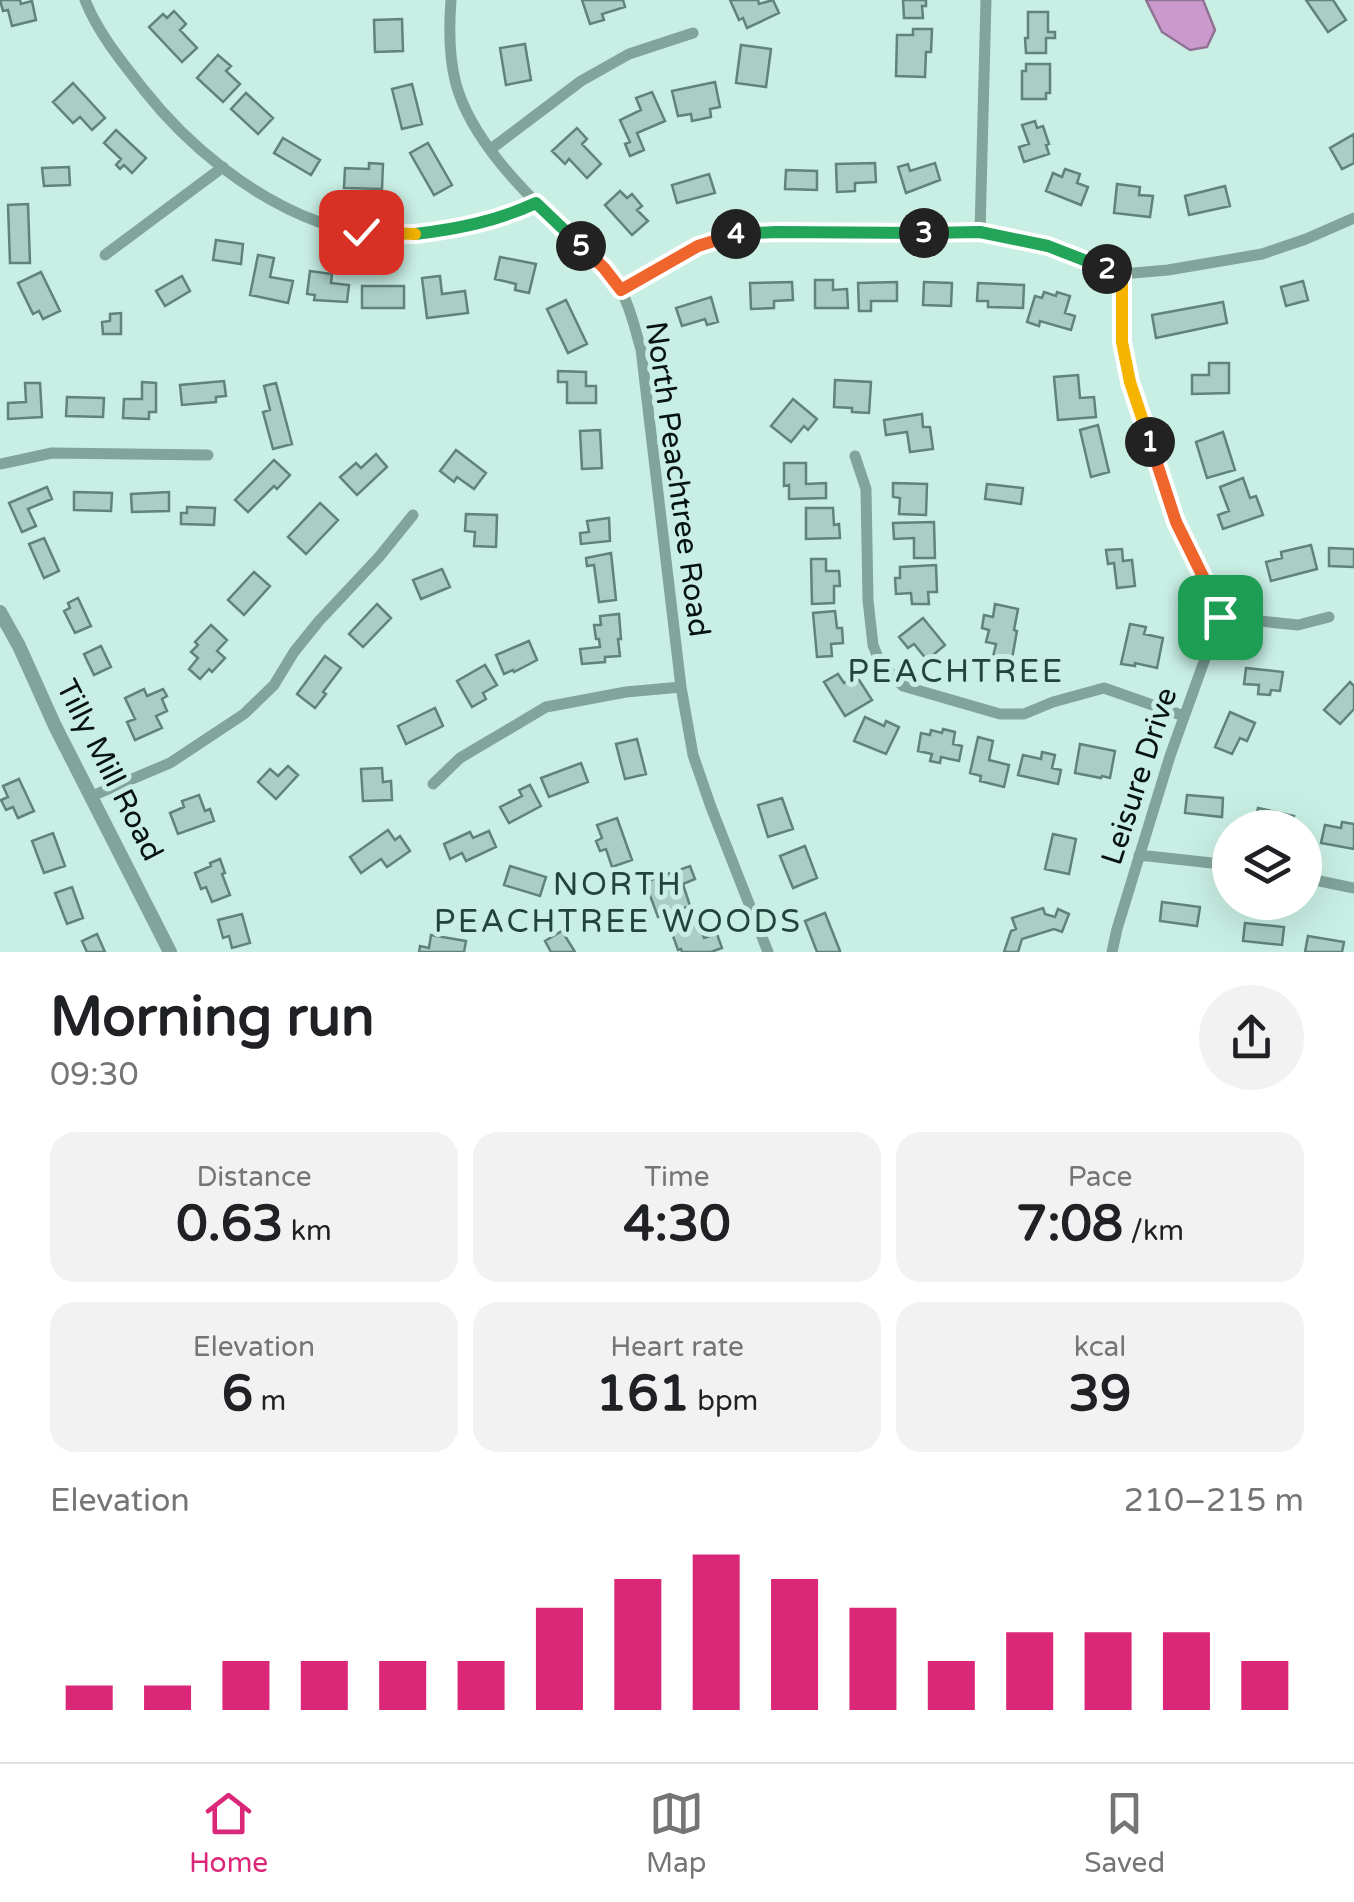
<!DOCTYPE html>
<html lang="en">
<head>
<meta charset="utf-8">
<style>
  body { margin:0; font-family:"Varela Round",sans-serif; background:#f2f2f2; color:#202124; height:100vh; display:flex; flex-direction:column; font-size:38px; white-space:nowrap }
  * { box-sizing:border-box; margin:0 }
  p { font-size:32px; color:#757577 }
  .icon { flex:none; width:55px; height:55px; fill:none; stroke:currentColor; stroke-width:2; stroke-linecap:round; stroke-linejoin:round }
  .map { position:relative; height:952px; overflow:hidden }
  .drawer { display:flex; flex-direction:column; background:#fff; flex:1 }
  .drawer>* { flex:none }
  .buttons { position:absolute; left:1212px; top:810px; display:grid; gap:20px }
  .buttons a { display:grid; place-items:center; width:110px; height:110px; border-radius:50%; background:#fff; box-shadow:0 10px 40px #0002; font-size:50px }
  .pin { position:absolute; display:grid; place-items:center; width:85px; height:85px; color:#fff; margin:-42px; border-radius:20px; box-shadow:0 5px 15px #0006 }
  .km { position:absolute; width:50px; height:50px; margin:-25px; border-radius:50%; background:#222; color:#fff; font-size:28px; line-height:50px; text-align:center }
  .round { display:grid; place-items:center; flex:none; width:105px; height:105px; border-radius:52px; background:#f2f2f2 }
  .headline { display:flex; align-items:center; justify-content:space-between; height:170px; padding:0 50px }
  h1 { font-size:55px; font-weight:700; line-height:75px }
  .stats { display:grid; grid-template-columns:repeat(3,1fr); gap:15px; height:170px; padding:10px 50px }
  .stats div { display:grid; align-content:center; border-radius:25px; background:#f2f2f2; text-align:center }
  .stats b { font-size:50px; font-weight:700 }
  .stats small { font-size:28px; font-weight:400 }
  .stats p { font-size:28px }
  .chart { height:280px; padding:20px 50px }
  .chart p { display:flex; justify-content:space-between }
  .chart svg { width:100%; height:180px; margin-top:10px; stroke:#db2777; stroke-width:6 }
  .tab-bar { display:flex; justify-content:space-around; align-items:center; height:140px; border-top:2px solid #e0e0e0; background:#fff; font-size:28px; color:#757577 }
  .tab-bar a { display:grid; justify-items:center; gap:5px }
  .tab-bar .active { color:#db2777 }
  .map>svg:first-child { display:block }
</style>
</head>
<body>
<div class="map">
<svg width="1354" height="952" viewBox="0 0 1354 952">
  <rect width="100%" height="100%" fill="#c9efe4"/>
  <path fill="#cb9acd" stroke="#907294" stroke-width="2.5" d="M1146 0H1203L1215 30 1207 47 1190 50 1162 32Z"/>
  <path fill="#aacec4" stroke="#60837a" stroke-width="2.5" d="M0 0H20L21 4 32 1 36 20 12 26 8 10 3 11Z
    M582 0H623L625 7 602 14 604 20 590 24Z
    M730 0H758L759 4 773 0 779 13 747 28 743 18 739 20Z
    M903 0H926V6H922L923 18H904Z
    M1306 0H1333L1346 20 1328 32Z
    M174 11 186 24 180 30 197 48 182 62 149 27 163 14 167 18Z
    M1028 12H1048V32H1055V38H1046V53H1026L1025 38H1028Z
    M402 19 403 51 375 52 374 20Z
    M913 29H932L931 52H926L925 77 896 76 897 35H913Z
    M525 44 531 80 506 85 500 48Z
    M741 45 771 49 766 87 736 83Z
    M218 55 231 66 226 71 240 84 223 102 197 78Z
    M1026 64H1050V93H1046V99H1022V71H1026Z
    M715 82 720 107 710 109 711 117 692 121 691 114 678 116 672 91Z
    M73 83 105 118 92 130 80 117 73 123 53 102Z
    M412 84 422 124 402 129 392 89Z
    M652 92 665 121 637 133 644 150 630 156 625 144 630 142 620 120 641 110 636 98Z
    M246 93 273 118 258 134 231 109Z
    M1035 121 1037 128 1043 126 1049 144 1046 145 1049 154 1024 162 1019 147 1029 144 1022 125Z
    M577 128 587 139 582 144 601 164 587 178 569 159 565 164 552 151Z
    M116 130 146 158 132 173 124 165 120 169 116 165 121 159 104 143Z
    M1354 134V163L1342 169 1330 148Z
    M283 138 320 160 311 175 274 153Z
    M428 143 452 185 434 195 410 153Z
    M369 163 383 164 382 189 344 188 345 168 369 169Z
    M875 163 876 182 855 183V191L837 192 836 164Z
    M935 163 940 180 906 193 898 167 908 164 910 171Z
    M69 167 70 185 44 186 42 168Z
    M1065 169 1080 174 1077 183 1088 187 1081 205 1046 191 1053 173 1062 177Z
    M786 170 817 171V190L785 189Z
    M709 174 715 193 677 203 672 185Z
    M1117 184 1140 187 1139 195 1153 196 1150 217 1114 213Z
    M1225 186 1230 206 1189 215 1185 196Z
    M620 191 627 198 632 194 642 206 637 210 648 221 632 235 605 205Z
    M28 204 30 263H10L8 205Z
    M216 240 243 244 241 264 213 260Z
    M258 255 274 258 270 277 293 281 288 303 250 295Z
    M500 257 536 264 529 293 515 290 516 284 495 279Z
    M310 271 332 274 331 283 349 285 347 302 314 300 315 295 307 294Z
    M41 272 60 311 43 319 39 311 33 314 18 283Z
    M182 276 190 291 165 306 156 291Z
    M440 276 442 294 465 291 468 313 427 318 422 278Z
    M815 280H833V290L847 289 848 308H815Z
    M1303 281 1308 300 1286 306 1281 287Z
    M792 282 793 300 774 301V308L751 309 750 283Z
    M897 282V301H871V311H859L858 283Z
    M924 282 952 283 951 306 923 305Z
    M978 283 1024 285 1023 308 988 307V301H977Z
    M362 286H404V308H362Z
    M1044 292 1056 296 1057 292 1070 296 1065 313 1075 316 1071 330 1040 321 1039 326 1027 322 1035 296 1042 298Z
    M711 297 718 322 707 325 705 319 682 326 676 308Z
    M566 300 587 344 568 353 547 309Z
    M1223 302 1227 323 1156 338 1152 315Z
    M121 313V334H103L102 322 110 321V314Z
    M1209 363H1229V393L1192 394V375H1209Z
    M558 371 586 372V386H596V403H567V382H558Z
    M1078 375 1080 398 1094 397 1096 417 1058 420 1054 377Z
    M835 380 871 382 869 413 852 412V408L834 407Z
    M224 381 226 396 216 397V402L182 405 180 385Z
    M142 382 156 383V412H149V419L123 418 124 399H142Z
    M25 383H40L42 417 8 419V403L26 402Z
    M276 383 292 444 273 449 263 412 270 410 264 386Z
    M67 397 104 398 103 417 66 416Z
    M793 399 817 419 808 430 804 426 791 442 771 426Z
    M922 414 923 427H930L933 449 910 452 907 432 886 435 884 420Z
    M1098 425 1109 472 1091 477 1080 430Z
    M600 430 602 468 582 469 580 431Z
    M1223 432 1235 470 1207 478 1196 442Z
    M456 450 486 473 474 489 457 477 454 482 440 471Z
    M376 454 387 467 357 495 340 477 356 463 361 468Z
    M274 460 290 475 277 489 274 486 248 512 235 500Z
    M784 463H806V484L826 483V498L789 499V485L784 486Z
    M1243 478 1250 498 1256 496 1263 515 1223 529 1218 515 1229 511 1220 487Z
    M893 483 927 484 926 515 899 514 900 498 893 497Z
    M987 484 1023 488 1021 504 985 499Z
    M47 487 52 499 28 509 36 526 22 532 9 503Z
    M74 492 112 493 111 511 74 510Z
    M169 492V511L132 512 131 494Z
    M320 503 338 520 306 554 288 537Z
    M187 507 215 508 214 525 181 524V513H187Z
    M806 508H833L834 525 839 524 840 538 806 539Z
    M466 514 497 515 496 547 474 546 475 532 465 531Z
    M609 518 610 541 581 544 580 533 589 532 587 521Z
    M934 522 935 558H914V538L894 539 893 523Z
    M44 538 59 571 44 578 29 544Z
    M1311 545 1317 569 1271 581 1266 562 1282 558 1281 552Z
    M1329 548 1354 549V567L1329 566Z
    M1122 549 1123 561 1132 560 1135 586 1117 588 1114 563 1108 564 1106 550Z
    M611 553 616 600 599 602 594 565 587 566 586 558Z
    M811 559H826V571H839L840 586H834V603L812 604Z
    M936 565 937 592H928L929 604H912L911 593 896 594 895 578H900V567Z
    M442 569 450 587 421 599 413 580Z
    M254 572 270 586 244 615 228 600Z
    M78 598 91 626 75 633 64 611 70 608 68 603Z
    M377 604 391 618 363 647 349 634Z
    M995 604 1018 609 1014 630 1017 631 1011 664 992 661 996 644 986 642 989 630 982 628 984 615 993 617Z
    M835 611 837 628H842L843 643 831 644 832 656 817 657 813 613Z
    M619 614 621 639H618L620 656 605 657V662L582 664 580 649 600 647 599 639H596L594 625H601L600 616Z
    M923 618 945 645 927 660 914 644 908 648 899 637Z
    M1130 624 1146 627 1144 634 1163 638 1157 668 1135 663V666L1121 664Z
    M211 625 227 640 217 651 225 658 212 672 209 669 200 679 189 669 198 658 191 652 198 645 195 642Z
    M529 641 537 660 514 672 513 670 504 674 496 655Z
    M101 646 111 667 94 675 84 654Z
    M325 656 341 668 323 692 326 694 315 708 297 694Z
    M485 665 497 685 483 693 486 699 472 707 457 681Z
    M1246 668 1283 672 1280 691 1271 690 1270 695 1258 694 1259 685 1244 684Z
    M838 674 844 683 856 675 872 700 845 716 824 682Z
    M1350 682 1354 686V709L1340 724 1324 710Z
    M144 689 147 696 163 689 167 696 162 699 167 711 156 716 162 728 135 740 127 722 135 719 125 698Z
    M435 708 443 726 406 744 398 726Z
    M1230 712 1255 723 1247 741 1240 738 1232 754 1215 747Z
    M865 717 884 726 886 721 899 727 886 754 854 741Z
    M943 729 955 732 953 744 962 746 959 761 941 757 940 763 930 761 932 754 918 751 921 733 930 735 931 730 942 733Z
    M978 737 993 741 989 760 1009 765 1004 787 980 781 981 776 970 773Z
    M637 739 646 774 625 779 616 744Z
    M1080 744 1115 751 1110 778 1102 776 1101 778 1075 773Z
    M1042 752 1055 755 1052 768 1061 770 1058 784 1018 775 1023 755 1041 759Z
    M581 763 588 782 549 797 541 778Z
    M288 766 298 775 276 799 258 782 270 769 278 776Z
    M382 768 383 782 391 781 392 800 363 801 361 769Z
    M19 779 34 811 18 818 13 807 6 810 1 800 8 797 3 786Z
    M530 785 541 806 509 823 500 807 522 796 519 790Z
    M199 795 205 811 210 809 214 821 178 834 170 813 184 807 182 801Z
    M1187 795 1223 798 1222 817 1185 813Z
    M782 798 793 829 768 837 758 805Z
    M1258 808 1294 816 1292 828 1254 826Z
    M617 818 632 860 612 867 606 849 600 851 596 841 602 838 597 825Z
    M1342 822 1354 824V849L1321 843 1325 825 1341 828Z
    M388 830 395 840 400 836 410 851 387 867 381 859 361 873 350 857Z
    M489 831 496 847 466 861 462 853 450 859 444 844 470 832 473 838Z
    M53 833 65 866 44 873 32 841Z
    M1053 834 1076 839 1069 874 1045 869Z
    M805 846 817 878 793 888 780 856Z
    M220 859 225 873 222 874 230 895 212 902 206 887 201 889 195 873 211 866 210 863Z
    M510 866 546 877 540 896 504 885Z
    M690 866 695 879 683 884 690 906 658 917 645 882Z
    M72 887 83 918 67 924 55 893Z
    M1162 902 1200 907 1197 926 1160 921Z
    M1043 908 1045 914 1055 917 1058 909 1069 914 1062 932 1054 929 1022 939 1018 952H1004L1011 931 1016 929 1012 918Z
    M825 913 840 951 838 952H817L805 921Z
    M242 914 250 943 232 948 229 936 223 938 218 920Z
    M696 915 704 938 717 934 722 948 711 952H682L681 949 678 950 669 925Z
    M1245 923 1284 927 1282 945 1243 941Z
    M562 931 575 952H551L545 941Z
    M97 934 105 952H87L82 941Z
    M431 935 466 941 464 952H419L420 946 429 948Z
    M1308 936 1344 942 1342 952H1305Z"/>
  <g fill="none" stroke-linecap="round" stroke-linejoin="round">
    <path stroke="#82a49b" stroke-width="11" d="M85 0C98 33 122 62 144 90 188 146 251 197 319 222 387 247 473 233 536 203
      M451 0C449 26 449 58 456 84 471 139 523 191 564 230 583 248 608 267 621 291 631 308 635 330 641 349L681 687 693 755 711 807 768 952
      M491 149 581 81 629 54 693 33
      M980 232 986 0
      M105 255 223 167
      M621 290 697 246 731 234 775 232H980L1049 246 1122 274 1168 270 1262 254 1306 239 1354 218
      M855 456 866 489 868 600 873 645 880 663 903 686 1000 714H1024L1053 702 1104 688 1184 716
      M0 464 52 453 208 455
      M1220 617 1298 625 1329 617
      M433 784 460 758 546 707 626 692 681 687
      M92 796 170 763 244 714 274 685 294 652 319 621 379 557 413 515
      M1139 855 1230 865
      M1305 878 1354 888
      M1112 952 1117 929 1170 756 1220 617 1215 601 1177 523 1130 382 1122 341V274"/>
    <path stroke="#82a49b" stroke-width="14" d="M0 612 19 646 55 726 170 952"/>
  </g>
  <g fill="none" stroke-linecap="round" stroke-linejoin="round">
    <g stroke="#fff" stroke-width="20">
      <path id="split-1" d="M1150 442 1176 522 1215 601 1220 617"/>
    </g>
    <g stroke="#fff" stroke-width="20">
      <path id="split-2" d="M1107 269 1122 274V342L1130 382 1150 442"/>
    </g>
    <g stroke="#fff" stroke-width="20">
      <path id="split-3" d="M924 233 980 232 1048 246 1107 269"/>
    </g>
    <g stroke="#fff" stroke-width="20">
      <path id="split-4" d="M736 234 776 232 924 233"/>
    </g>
    <g stroke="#fff" stroke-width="20">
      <path id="split-5" d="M581 246 604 268 621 290 698 246 736 234"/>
    </g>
    <g stroke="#fff" stroke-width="20">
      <path id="split-6" d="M415 234C458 229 497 221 536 203L581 246"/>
    </g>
    <g stroke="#fff" stroke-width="20">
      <path id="split-7" d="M361 232 415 234"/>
    </g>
    <use href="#split-1" stroke="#f0652b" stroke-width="12"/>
    <use href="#split-2" stroke="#f5b400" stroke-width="12"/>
    <use href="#split-3" stroke="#22a559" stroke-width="12"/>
    <use href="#split-4" stroke="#22a559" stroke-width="12"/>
    <use href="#split-5" stroke="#f0652b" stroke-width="12"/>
    <use href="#split-6" stroke="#22a559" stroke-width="12"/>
    <use href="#split-7" stroke="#f5b400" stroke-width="12"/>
  </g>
  <g text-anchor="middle" stroke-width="10" stroke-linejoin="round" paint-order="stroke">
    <g font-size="30" fill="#061310" stroke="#c9efe4">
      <text transform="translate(678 479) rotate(82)" y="10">North Peachtree Road</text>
      <text transform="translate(110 770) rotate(63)" y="10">Tilly Mill Road</text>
      <text transform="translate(1139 776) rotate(-72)" y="10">Leisure Drive</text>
    </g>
    <g font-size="32" letter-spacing="2.5" fill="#23443c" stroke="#c9efe4">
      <text x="956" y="682">PEACHTREE</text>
      <text x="618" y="895">NORTH<tspan x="618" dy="37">PEACHTREE WOODS</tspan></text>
    </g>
  </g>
</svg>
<div class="buttons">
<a><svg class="icon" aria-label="layers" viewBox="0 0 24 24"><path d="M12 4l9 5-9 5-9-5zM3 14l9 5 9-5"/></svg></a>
</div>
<div class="pin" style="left:1220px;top:617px;background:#1e9e55"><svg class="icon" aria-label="arrive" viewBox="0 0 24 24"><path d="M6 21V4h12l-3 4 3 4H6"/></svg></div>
<div class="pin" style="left:361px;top:232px;background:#d93025"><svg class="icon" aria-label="check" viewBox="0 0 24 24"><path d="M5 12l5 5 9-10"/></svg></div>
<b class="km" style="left:1150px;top:442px">1</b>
<b class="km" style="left:1107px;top:269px">2</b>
<b class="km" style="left:924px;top:233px">3</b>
<b class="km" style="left:736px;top:234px">4</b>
<b class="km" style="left:581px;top:246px">5</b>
</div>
<section class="drawer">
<div class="headline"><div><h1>Morning run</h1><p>09:30</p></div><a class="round"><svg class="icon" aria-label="share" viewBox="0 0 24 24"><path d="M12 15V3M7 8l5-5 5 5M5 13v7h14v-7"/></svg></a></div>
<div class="stats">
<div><p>Distance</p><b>0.63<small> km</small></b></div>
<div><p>Time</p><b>4:30</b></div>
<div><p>Pace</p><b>7:08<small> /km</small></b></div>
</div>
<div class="stats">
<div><p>Elevation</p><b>6<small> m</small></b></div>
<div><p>Heart rate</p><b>161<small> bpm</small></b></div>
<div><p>kcal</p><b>39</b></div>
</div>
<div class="chart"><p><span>Elevation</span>210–215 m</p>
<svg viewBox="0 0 160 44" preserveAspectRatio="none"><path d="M5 44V38M15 44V38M25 44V32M35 44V32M45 44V32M55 44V32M65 44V19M75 44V12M85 44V6M95 44V12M105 44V19M115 44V32M125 44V25M135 44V25M145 44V25M155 44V32"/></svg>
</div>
</section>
<nav class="tab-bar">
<a class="active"><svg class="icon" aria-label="home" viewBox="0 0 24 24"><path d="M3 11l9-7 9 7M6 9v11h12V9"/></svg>Home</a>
<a><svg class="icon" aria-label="map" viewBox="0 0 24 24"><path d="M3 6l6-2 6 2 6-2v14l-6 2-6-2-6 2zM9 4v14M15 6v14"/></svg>Map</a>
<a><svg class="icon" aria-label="saved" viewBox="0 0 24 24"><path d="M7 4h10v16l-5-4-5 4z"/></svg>Saved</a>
</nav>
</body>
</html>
